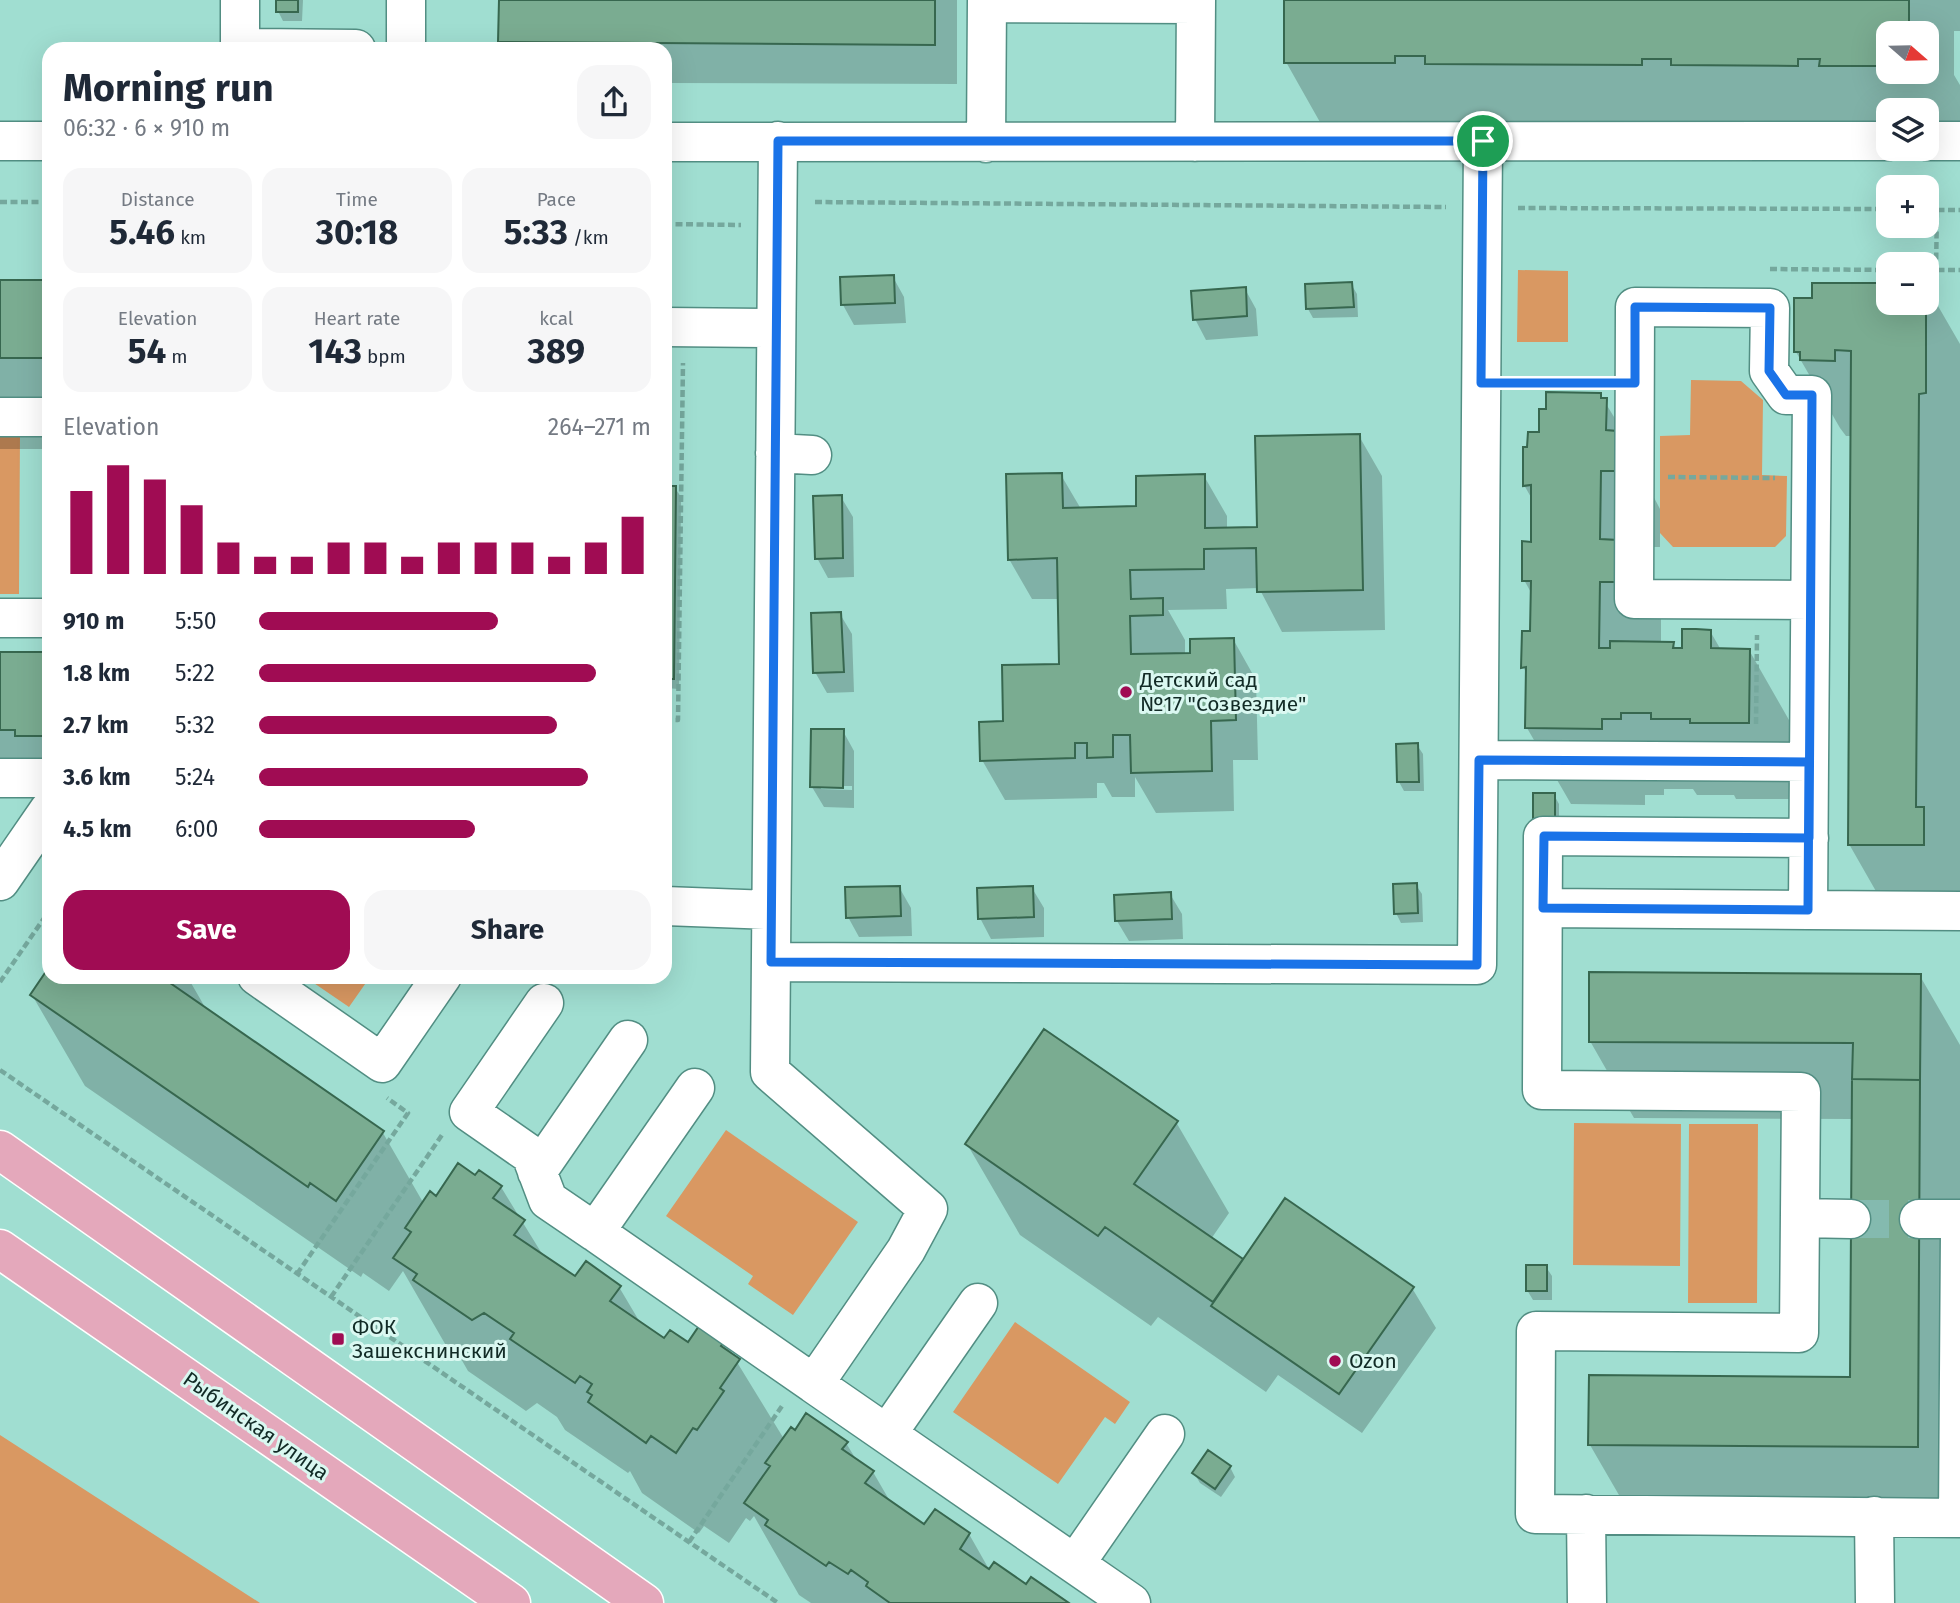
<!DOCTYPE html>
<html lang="en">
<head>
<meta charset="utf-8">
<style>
  body { margin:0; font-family:"Fira Sans",sans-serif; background:#f6f6f7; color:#1f2937; height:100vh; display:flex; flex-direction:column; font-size:26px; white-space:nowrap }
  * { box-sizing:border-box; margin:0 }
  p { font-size:23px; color:#747a83 }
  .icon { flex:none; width:38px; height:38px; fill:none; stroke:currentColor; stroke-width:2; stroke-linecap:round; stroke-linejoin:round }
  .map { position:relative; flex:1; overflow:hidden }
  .drawer { position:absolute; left:42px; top:42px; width:630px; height:942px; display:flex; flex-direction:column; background:#fff; border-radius:21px; box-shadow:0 7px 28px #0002 }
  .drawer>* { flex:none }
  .needle { width:46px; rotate:110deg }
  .tools { position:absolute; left:1876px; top:21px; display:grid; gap:14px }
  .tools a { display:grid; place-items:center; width:63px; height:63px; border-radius:14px; background:#fff; box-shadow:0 7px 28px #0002; font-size:35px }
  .pin { position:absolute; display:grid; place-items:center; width:60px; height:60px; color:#fff; margin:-30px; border:4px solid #fff; border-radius:50%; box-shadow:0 2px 7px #0007 }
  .round { display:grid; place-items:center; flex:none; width:74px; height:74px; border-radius:21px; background:#f6f6f7 }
  .headline { display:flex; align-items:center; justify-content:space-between; height:119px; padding:0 21px }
  h1 { font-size:38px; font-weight:700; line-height:52px }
  .stats { display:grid; grid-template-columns:repeat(3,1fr); gap:10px; height:119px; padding:7px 21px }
  .stats div { display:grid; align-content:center; border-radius:18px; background:#f6f6f7; text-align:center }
  .stats b { font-size:35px; font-weight:700 }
  .stats small { font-size:19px; font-weight:400 }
  .stats p { font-size:19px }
  .chart { height:196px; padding:14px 21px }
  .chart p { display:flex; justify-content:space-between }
  .chart svg { width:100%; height:126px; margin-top:7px; stroke:#a00c53; stroke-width:6 }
  .action { display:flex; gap:14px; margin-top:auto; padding:14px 21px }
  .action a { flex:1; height:80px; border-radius:21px; background:#a00c53; color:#fff; font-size:28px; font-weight:700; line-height:80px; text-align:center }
  .action a+a { background:#f6f6f7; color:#1f2937 }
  ul { padding:0 21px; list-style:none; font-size:23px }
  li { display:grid; grid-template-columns:112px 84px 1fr; align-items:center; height:52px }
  li i { height:18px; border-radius:9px; background:#a00c53 }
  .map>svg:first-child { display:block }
</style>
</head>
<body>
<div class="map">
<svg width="1960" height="1603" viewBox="0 0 1960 1603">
  <rect width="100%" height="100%" fill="#a0ded1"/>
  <path fill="#d99862" d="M1518 270 1568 271V342H1517Z
    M1691 380 1741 381 1763 400 1762 475 1787 476 1786 536 1775 547H1673L1660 533V436L1690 435Z
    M0 435H20L19 594H0Z
    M305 977H370L349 1007Z
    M1574 1123 1681 1124 1680 1266 1573 1265Z
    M1689 1124H1758L1757 1303H1688Z
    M726 1130 858 1222 793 1315 748 1284 753 1276 666 1216Z
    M1015 1322 1130 1402 1115 1424 1105 1417 1058 1484 953 1412Z
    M0 1435 260 1603H0Z"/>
  <path fill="#0003" fill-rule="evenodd" d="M278 0H303L302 21H283L278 11Z
    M500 0H957V84L665 83V49H504L500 41Z
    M1286 0H1960V31H1954V75L1960 85V149L1933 157 1338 154 1286 62ZM1888 33H1927V72H1888ZM1888 110H1927V149H1888Z
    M893 277 904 297 906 323 854 325 843 305Z
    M0 282H49V449H0Z
    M1351 284 1357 294 1358 317 1313 318 1308 309Z
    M1813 284 1888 285V303H1927V287L1960 344V921H1893L1849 844 1852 436H1846L1840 428 1796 352 1813 299Z
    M1245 289 1256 309 1258 336 1206 340 1195 319Z
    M1600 394 1650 476V490L1660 509V547H1644L1661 617V643H1673L1676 650H1683L1710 631 1721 650H1749L1793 727 1792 799H1736L1734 795H1697L1693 789H1664V795H1645V805L1571 804 1527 728V674L1523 667 1532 633 1533 596 1524 580 1532 543V499L1524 485 1529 449 1540 433Z
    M1359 436 1382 476 1385 630 1282 632 1259 588 1226 589 1227 609 1168 610 1185 640V655L1233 639 1256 680 1258 760H1233L1234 811 1156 813 1135 777V797H1112L1104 783H1097V798L1005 800 982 760 1005 723 1061 665 1060 599H1032L1009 559 1061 475 1081 509 1138 508 1204 476 1227 516V529H1258Z
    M665 488H675L681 497 679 689 665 688Z
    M841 497 853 517 854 577 828 578 817 558Z
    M840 614 852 634 854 692 827 693 815 672Z
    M0 654H49V791L0 793Z
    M843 731 854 751V808L824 807 812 787ZM821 786H852V790L821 789Z
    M1417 745 1423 754 1424 791H1404L1399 782Z
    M1554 795 1559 804V828H1540Z
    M1416 885 1422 894 1423 922 1401 923 1396 913Z
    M899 887 911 908 912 936 859 937 848 917Z
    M1032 888 1044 908V937L991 939 980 918Z
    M1170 894 1182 914 1183 939 1129 941 1117 921Z
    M49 971V976H187L206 1009 383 1133 424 1204 476 1178 501 1187 544 1257 576 1279 619 1287 641 1324 664 1340 689 1345 724 1341 784 1439 846 1443 857 1461 873 1472 891 1503 925 1526 935 1511 969 1534 990 1571 1066 1603H811L799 1595 754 1516 750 1521 746 1518 729 1543 704 1526 699 1533 642 1493 630 1471 628 1473 565 1430 557 1417 537 1403 526 1411 468 1371 460 1357 448 1349 403 1271 389 1291 363 1273 361 1277 85 1086 32 995Z
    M1920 976 1960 1045V1523L1634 1521 1590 1445 1852 1378 1854 1119 1634 1118 1590 1041Z
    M1176 1122 1229 1213 1211 1239 1243 1261 1412 1288 1436 1328 1362 1433 1278 1375 1266 1392 1158 1317 1151 1326 1020 1235 967 1144Z
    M1546 1267 1552 1276V1300H1533L1527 1290Z
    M1230 1467 1235 1477 1221 1497 1200 1483 1194 1473Z"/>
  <path fill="#7aac91" stroke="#37674f" stroke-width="2" d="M276 0H298V12H276Z
    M499 0H935V45L498 42Z
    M1284 0H1909V33H1888V58H1882L1881 66H1819L1820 59H1798V66L1671 65V59H1642V65L1425 64V56H1395V63H1284Z
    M894 275 895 303 841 305 840 277Z
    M0 280H49V358H0Z
    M1352 282 1354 307 1306 309 1305 284Z
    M1812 283H1888V303H1926V393L1919 394 1916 807H1924V845H1848L1851 351 1835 350V361L1800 360V352H1794V298H1812Z
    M1246 287 1247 316 1193 320 1191 291Z
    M1546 392 1601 393V398H1607L1606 430 1617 431V471H1601L1600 539 1618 540 1617 582H1600L1599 648H1610V641L1674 642 1673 648H1682V629H1696L1711 630V648L1750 649 1749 723H1690V719H1651V713H1621V719H1602V729L1525 728 1526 667 1521 668 1522 631H1530L1531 581H1522V541L1531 542V485L1523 486V447H1527L1528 432H1539V409H1546Z
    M1360 434 1363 590 1257 592 1256 548 1204 549V569L1130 570 1131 599 1163 598V615L1130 616 1131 654 1190 653V639L1234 638 1236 720 1211 721 1212 771 1131 773 1130 735H1113V757L1087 758V743H1075V758L980 761 979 722 1003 721 1002 665 1059 664 1057 558 1008 560 1006 474 1062 473 1063 508 1136 506V476L1205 474V528L1257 527 1255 436Z
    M665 486H676L674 679H665Z
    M842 495 843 558 815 559 813 496Z
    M841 612 844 672 813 673 811 613Z
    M0 652H49V736H15V730H0Z
    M811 729H844L843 788 810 787Z
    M1418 743 1419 782H1397L1396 744Z
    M1533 793H1555V819H1533Z
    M1417 883 1418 913 1394 914 1393 884Z
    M900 886 901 916 846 918 845 887Z
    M1033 886 1034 917 978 919 977 888Z
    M1171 892 1172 919 1115 921 1114 895Z
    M49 967V976H160L384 1131 336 1201 310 1183 308 1187 30 995Z
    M1589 972 1921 974 1920 1080 1852 1079 1853 1043 1589 1042Z
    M1044 1029 1178 1121 1134 1184 1243 1259 1213 1302 1105 1227 1098 1236 965 1144Z
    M1852 1079 1920 1080 1918 1447 1588 1445 1589 1375 1850 1377Z
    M458 1163 475 1175 479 1170 502 1186 493 1198 525 1220 514 1235 575 1276 586 1261 621 1286 610 1301 664 1338 670 1330 688 1342 701 1323 725 1340 721 1346 740 1359 720 1388 724 1391 697 1430 693 1428 676 1453 651 1436 646 1443 588 1402 592 1395 587 1392 592 1384 580 1376 575 1383 510 1339 514 1333 484 1313 472 1320 413 1280 417 1274 393 1258 411 1232 405 1228 430 1191 436 1196Z
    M1285 1198 1414 1287 1339 1394 1211 1306Z
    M1526 1265H1547V1291H1526Z
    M806 1413 848 1442 842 1449 874 1471 865 1483 924 1524 935 1509 970 1533 960 1549 989 1569 994 1562 1026 1584 1031 1577 1069 1603H890L866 1586 868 1582 851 1570 848 1574 829 1562 826 1566 765 1525 768 1520 744 1503 770 1466 765 1463 791 1427 795 1430Z
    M1208 1450 1231 1466 1215 1489 1192 1473Z"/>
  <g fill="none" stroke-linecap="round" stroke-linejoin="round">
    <path stroke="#84baaf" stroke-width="38" stroke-dasharray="38 19" stroke-linecap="butt" d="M1851 1219H1919"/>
    <g stroke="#528e83" stroke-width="41">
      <path id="minor" d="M987 3 1196 4
        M240 48 356 49
        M240 49V0
        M406 49V0
        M0 141H49
        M778 141 770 1072 928 1209 906 1250 814 1384 1131 1603
        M1927 141H1960
        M665 142 1888 141
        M1195 142 1196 0
        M986 143 987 0
        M665 327 776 328
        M0 417H49
        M775 453 812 455
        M0 618H49
        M1479 760 1809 762 1812 395H1786L1769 371 1770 308 1635 307 1634 599 1810 600
        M1809 762 1808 910 1960 911
        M0 778H49
        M1809 838 1543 836 1542 1090 1801 1092 1799 1333 1536 1331 1535 1514 1960 1518
        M0 881 49 810
        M665 906 771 910
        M1543 908 1808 910
        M771 962 1477 965 1483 141
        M257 976 382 1063 442 976
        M544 1003 469 1112 531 1155 548 1200 595 1232
        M695 1088 595 1232 814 1384
        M537 1172 628 1040
        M1800 1218 1851 1219
        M1919 1219H1960
        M887 1434 978 1303
        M1586 1514 1587 1603
        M1874 1516 1875 1603
        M1958 1517 1960 1231
        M1075 1564 1165 1434"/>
    </g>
    <g stroke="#fff" stroke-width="41">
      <path id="major" d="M0 1150 644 1603
        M0 1249 511 1603"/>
    </g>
    <path stroke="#75a89d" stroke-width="4.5" stroke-dasharray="7 3.5" stroke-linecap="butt" d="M0 202H49
      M815 202 1446 207
      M1518 208 1888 209
      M1927 210H1960
      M665 224 741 225
      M1770 269 1888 270
      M1927 270H1960
      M1936 270 1937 210
      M1517 383H1599
      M1668 477 1775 478
      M665 720H678L683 363
      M1756 724 1757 635
      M0 982 49 911
      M0 1070 778 1603
      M297 1274 408 1113 387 1098
      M331 1297 442 1135
      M689 1542 782 1406"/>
    <use href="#minor" stroke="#fff" stroke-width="38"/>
    <use href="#major" stroke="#e4a8bb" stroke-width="38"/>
  </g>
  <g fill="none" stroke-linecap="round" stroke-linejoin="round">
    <g stroke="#fff" stroke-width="14">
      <path id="route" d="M1483 141H778L771 962 1477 965 1479 760 1809 762 1808 910 1543 908 1544 836 1809 838 1812 395H1786L1769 371 1770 308 1635 307V383H1481L1483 141"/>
    </g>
    <use href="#route" stroke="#1a73e8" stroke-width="9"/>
  </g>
  <g fill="#a00c53" stroke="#daf8f1" stroke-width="2.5">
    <circle cx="1126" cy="692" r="7"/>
    <rect x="331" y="1332" width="14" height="14" rx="3.5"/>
    <circle cx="1335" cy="1361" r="7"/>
  </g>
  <g text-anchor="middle" stroke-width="6" stroke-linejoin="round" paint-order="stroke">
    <g font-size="21" fill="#122b26" stroke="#daf8f1" text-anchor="start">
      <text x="1140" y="687">Детский сад<tspan x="1140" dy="24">№17 "Созвездие"</tspan></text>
      <text x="352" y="1334">ФОК<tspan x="352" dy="24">Зашекснинский</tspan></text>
      <text x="1349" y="1368">Ozon</text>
    </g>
    <g font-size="21" fill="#122b26" stroke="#daf8f1">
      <text transform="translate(256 1426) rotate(35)" y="7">Рыбинская улица</text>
    </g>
  </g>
</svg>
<div class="tools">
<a><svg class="needle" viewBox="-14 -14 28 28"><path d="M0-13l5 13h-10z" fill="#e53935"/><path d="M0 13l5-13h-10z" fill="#747a83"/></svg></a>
<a><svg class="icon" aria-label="layers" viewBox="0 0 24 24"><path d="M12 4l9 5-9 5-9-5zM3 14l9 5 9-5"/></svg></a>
<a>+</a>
<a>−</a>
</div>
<div class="pin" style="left:1483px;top:141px;background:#1e9e55"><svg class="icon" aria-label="arrive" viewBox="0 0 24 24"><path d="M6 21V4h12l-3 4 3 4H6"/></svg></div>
<section class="drawer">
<div class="headline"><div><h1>Morning run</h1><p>06:32 · 6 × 910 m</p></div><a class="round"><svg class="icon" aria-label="share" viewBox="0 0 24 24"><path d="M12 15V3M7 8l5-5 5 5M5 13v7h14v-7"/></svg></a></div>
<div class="stats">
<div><p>Distance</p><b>5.46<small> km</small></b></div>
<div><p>Time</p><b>30:18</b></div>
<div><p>Pace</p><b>5:33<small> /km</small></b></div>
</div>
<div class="stats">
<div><p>Elevation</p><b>54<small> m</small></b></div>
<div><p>Heart rate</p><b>143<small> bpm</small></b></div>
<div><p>kcal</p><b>389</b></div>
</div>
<div class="chart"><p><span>Elevation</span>264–271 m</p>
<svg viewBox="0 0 160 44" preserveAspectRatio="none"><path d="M5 44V15M15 44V6M25 44V11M35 44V20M45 44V33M55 44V38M65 44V38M75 44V33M85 44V33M95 44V38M105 44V33M115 44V33M125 44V33M135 44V38M145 44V33M155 44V24"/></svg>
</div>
<ul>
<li><b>910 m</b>5:50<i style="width:61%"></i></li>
<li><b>1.8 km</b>5:22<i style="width:86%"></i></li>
<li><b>2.7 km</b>5:32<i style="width:76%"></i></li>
<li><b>3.6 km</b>5:24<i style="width:84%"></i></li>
<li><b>4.5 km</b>6:00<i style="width:55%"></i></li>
</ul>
<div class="action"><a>Save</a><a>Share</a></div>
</section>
</div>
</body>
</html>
